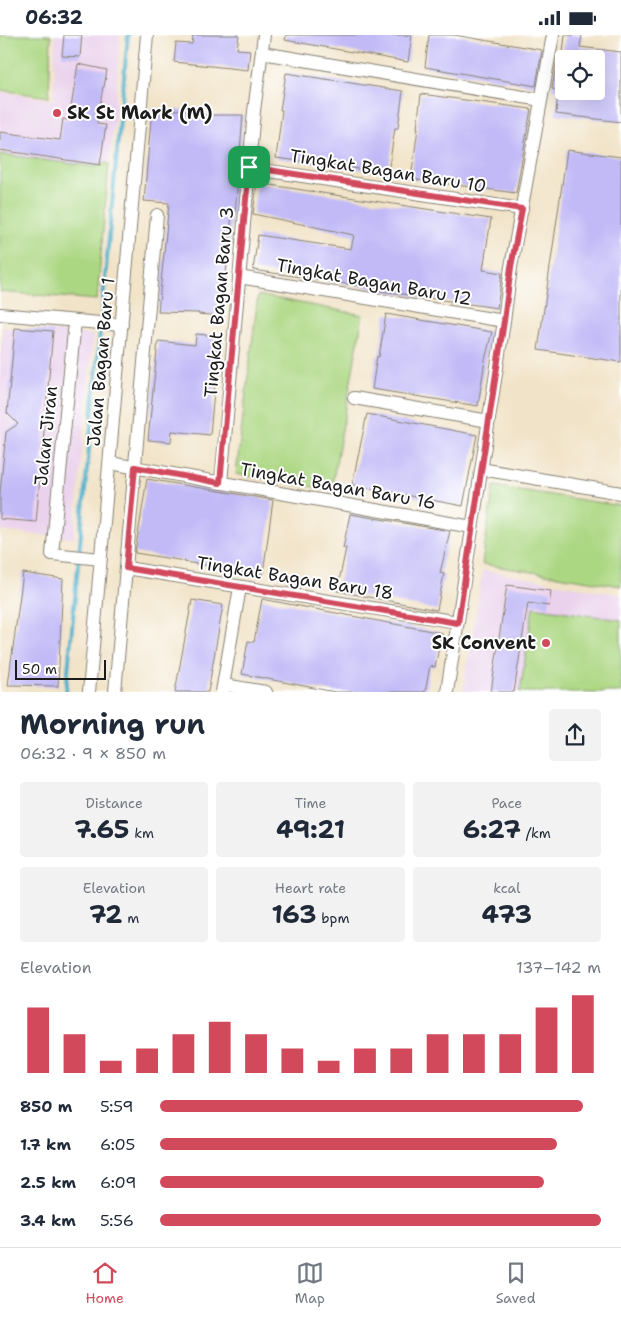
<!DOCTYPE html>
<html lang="en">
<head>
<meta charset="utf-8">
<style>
  body { margin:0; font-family:"Shantell Sans",sans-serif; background:#f2f2f3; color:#1f2937; height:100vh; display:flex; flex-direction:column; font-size:19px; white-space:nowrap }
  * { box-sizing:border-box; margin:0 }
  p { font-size:16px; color:#747a83 }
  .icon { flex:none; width:28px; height:28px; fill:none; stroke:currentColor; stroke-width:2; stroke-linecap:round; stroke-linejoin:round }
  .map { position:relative; height:657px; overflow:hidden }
  .panel { display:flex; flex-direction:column; background:#fff; flex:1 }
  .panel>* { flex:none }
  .fabs { position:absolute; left:555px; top:15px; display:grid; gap:10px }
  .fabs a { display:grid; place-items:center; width:50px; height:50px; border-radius:5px; background:#fff; box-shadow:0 5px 20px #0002; font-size:25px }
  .scale { position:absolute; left:15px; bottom:12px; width:91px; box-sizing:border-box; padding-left:5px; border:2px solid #1c1c1c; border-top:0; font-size:14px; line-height:18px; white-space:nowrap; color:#1c1c1c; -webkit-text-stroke:4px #fff; paint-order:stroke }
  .pin { position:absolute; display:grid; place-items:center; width:42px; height:42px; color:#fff; margin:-21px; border-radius:10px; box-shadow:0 2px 8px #0006 }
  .round { display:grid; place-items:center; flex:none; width:52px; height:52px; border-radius:5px; background:#f2f2f3 }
  .head { display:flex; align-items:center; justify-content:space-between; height:85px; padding:0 20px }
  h1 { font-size:28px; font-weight:700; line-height:38px }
  .figures { display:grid; grid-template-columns:repeat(3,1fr); gap:8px; height:85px; padding:5px 20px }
  .figures div { display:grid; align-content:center; border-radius:5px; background:#f2f2f3; text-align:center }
  .figures b { font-size:25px; font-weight:700 }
  .figures small { font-size:14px; font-weight:400 }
  .figures p { font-size:14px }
  .chart { height:140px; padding:10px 20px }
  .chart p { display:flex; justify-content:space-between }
  .chart svg { width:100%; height:90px; margin-top:5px; stroke:#d1495b; stroke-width:6 }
  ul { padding:0 20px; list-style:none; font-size:16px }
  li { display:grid; grid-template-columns:80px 60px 1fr; align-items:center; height:38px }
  li i { height:12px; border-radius:6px; background:#d1495b }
  .status { display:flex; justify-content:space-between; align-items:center; height:35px; padding:0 25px; background:#fff; direction:ltr }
  .status svg { height:14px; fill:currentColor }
  .tab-bar { display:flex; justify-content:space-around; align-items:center; height:70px; border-top:1px solid #e0e1e3; background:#fff; font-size:14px; color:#747a83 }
  .tab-bar a { display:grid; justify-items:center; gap:2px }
  .tab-bar .selected { color:#d1495b }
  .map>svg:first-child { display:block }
</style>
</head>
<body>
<div class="status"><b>06:32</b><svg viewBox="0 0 49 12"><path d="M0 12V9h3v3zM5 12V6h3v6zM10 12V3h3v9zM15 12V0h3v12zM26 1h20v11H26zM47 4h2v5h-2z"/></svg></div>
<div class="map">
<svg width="621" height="657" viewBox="0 0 621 657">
  <rect width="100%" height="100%" fill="#fff"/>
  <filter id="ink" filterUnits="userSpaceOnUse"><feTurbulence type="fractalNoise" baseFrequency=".02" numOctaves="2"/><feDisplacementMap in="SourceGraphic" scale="10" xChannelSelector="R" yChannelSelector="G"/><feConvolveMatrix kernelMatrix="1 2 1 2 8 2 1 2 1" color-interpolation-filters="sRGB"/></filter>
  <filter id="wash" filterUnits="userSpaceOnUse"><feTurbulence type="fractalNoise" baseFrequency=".0096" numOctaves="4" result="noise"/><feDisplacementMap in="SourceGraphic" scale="20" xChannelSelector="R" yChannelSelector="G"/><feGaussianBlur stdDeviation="1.12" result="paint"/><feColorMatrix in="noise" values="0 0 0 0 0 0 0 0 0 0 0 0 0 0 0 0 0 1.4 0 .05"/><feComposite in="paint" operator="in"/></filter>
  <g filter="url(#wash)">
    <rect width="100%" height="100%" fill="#f1e3c7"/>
    <path fill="#ead1ec" d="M55 0H120L114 91 109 129 98 127 97 132 0 119V57L54 65Z
      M3 292 93 300 74 503 0 496V326Z
      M483 535 621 560V657H463Z"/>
    <path fill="#acd782" stroke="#647a4f" d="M0 0H51L49 62 0 55Z
      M0 119 97 132V127L109 129 97 265 0 257Z
      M258 260 363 280 331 455 236 439Z
      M494 451 621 471V551L482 529Z
      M533 572 621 585V657H520Z"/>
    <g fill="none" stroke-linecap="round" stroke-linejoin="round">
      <path stroke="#4baeca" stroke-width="4" d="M66 657 128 0"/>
    </g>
    <g id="blocks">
      <path fill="#c1baf7" d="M64 0H82L80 22 62 21Z
        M193 0H239L237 14 250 15 248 35 174 27 176 8 192 9Z
        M286 0H412L408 27 285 5Z
        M429 0H454L542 15 536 51 425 32Z
        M565 0H582L580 12 621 17V87L556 79 558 56H596V24H564V56L552 54 558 18H563Z
        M78 29 107 35 104 52H103L97 89 106 90 100 130 0 115V97L60 105 63 84 69 85Z
        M286 38 403 56 398 93H395L388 138 276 123 282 75H280Z
        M421 59 531 74 516 158 411 144 418 93H417Z
        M152 73 196 76 195 80H243L235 179 232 178 222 281 198 279 199 278 158 277 169 168 144 166Z
        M567 115 621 122V327L538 315Z
        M257 148 491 184 483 235 502 238 497 273 381 256V254L253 235 258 200 351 214 354 200 253 179Z
        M386 279 492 297 485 325 478 371 372 354 377 321 379 322Z
        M15 293 53 296 36 487 0 484V458L6 397 18 389 7 378Z
        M196 299 219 301 210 400 172 396 171 407 148 405 158 306 195 310Z
        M367 379 477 400 463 471 352 450Z
        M147 444 273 465 263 539 184 527 185 526 135 518Z
        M350 479 450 496 440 538 444 539 437 575 337 556 346 513H343Z
        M23 538 63 544 58 651 8 650Z
        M507 550 551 556 549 571 528 568 514 657H491Z
        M262 564 442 598 435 632 430 631 425 657H335L242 639 248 606 254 607Z
        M192 565 223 570 208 657H175Z"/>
    </g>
  </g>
  <g filter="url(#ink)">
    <use href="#blocks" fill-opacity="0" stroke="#868072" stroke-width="1"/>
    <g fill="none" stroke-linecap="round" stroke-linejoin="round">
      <g stroke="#868072" stroke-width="14">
        <path id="minor" d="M262 18 541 65
          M249 133 522 174
          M239 242 504 286
          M0 279 122 290
          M75 286 52 519 101 524
          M354 363 489 386
          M110 428 472 492
          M481 434 621 458
          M221 448 254 76 264 0
          M126 533 458 587
          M224 650 266 657
          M89 657 147 0
          M115 657 157 180
          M222 657 240 552
          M447 657 504 286 511 232 553 0"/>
      </g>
      <use href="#minor" stroke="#fff" stroke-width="12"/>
    </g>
  </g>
  <g fill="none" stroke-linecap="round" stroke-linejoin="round" filter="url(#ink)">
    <g stroke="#fff" stroke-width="10">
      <path id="route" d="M249 132 522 174 511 232 504 286 458 588 126 533 135 432 220 448Z"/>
    </g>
    <use href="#route" stroke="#d1495b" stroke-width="6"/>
  </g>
  <g fill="#d1495b" stroke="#fff" stroke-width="2">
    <circle cx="57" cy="78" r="5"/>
    <circle cx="546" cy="608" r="5"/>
  </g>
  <g text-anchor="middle" stroke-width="4" stroke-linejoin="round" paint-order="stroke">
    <g font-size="18" font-weight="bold" fill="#1c1c1c" stroke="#fff" text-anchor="start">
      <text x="67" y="84">SK St Mark (M)</text>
      <text x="536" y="614" text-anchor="end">SK Convent</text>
    </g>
    <g font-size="18" fill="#1c1c1c" stroke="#fff">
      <text transform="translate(388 136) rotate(9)" y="6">Tingkat Bagan Baru 10</text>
      <text transform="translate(374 247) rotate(10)" y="6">Tingkat Bagan Baru 12</text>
      <text transform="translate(219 267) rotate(-85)" y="6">Tingkat Bagan Baru 3</text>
      <text transform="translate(101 327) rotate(-85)" y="6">Jalan Bagan Baru 1</text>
      <text transform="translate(46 401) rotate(-84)" y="6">Jalan Jiran</text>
      <text transform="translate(338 451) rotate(10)" y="6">Tingkat Bagan Baru 16</text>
      <text transform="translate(295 543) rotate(9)" y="6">Tingkat Bagan Baru 18</text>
    </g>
  </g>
</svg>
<div class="fabs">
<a><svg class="icon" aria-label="locate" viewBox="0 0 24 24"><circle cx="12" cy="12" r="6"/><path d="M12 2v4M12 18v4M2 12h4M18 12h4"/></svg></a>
</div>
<div class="scale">50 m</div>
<div class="pin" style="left:249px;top:132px;background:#1e9e55"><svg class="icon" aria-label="arrive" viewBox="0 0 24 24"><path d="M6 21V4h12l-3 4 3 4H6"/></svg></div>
</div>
<section class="panel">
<div class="head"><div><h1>Morning run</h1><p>06:32 · 9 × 850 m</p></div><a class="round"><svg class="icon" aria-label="share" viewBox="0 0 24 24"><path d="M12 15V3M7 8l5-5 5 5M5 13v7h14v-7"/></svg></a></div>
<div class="figures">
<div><p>Distance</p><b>7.65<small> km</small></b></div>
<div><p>Time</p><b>49:21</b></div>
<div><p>Pace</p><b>6:27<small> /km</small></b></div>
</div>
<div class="figures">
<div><p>Elevation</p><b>72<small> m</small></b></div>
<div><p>Heart rate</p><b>163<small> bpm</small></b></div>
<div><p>kcal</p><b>473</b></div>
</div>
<div class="chart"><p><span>Elevation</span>137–142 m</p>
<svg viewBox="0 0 160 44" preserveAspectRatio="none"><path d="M5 44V12M15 44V25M25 44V38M35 44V32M45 44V25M55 44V19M65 44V25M75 44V32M85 44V38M95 44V32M105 44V32M115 44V25M125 44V25M135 44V25M145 44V12M155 44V6"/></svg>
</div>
<ul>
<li><b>850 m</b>5:59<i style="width:96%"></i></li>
<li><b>1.7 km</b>6:05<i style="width:90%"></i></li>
<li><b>2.5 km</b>6:09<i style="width:87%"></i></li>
<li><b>3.4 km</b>5:56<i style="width:100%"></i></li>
</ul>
</section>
<nav class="tab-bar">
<a class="selected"><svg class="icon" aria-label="home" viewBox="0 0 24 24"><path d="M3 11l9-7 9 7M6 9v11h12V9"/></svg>Home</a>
<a><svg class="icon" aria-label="map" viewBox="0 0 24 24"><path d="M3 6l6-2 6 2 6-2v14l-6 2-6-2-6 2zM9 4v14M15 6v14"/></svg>Map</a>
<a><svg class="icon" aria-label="saved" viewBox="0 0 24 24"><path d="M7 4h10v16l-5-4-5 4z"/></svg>Saved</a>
</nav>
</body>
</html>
